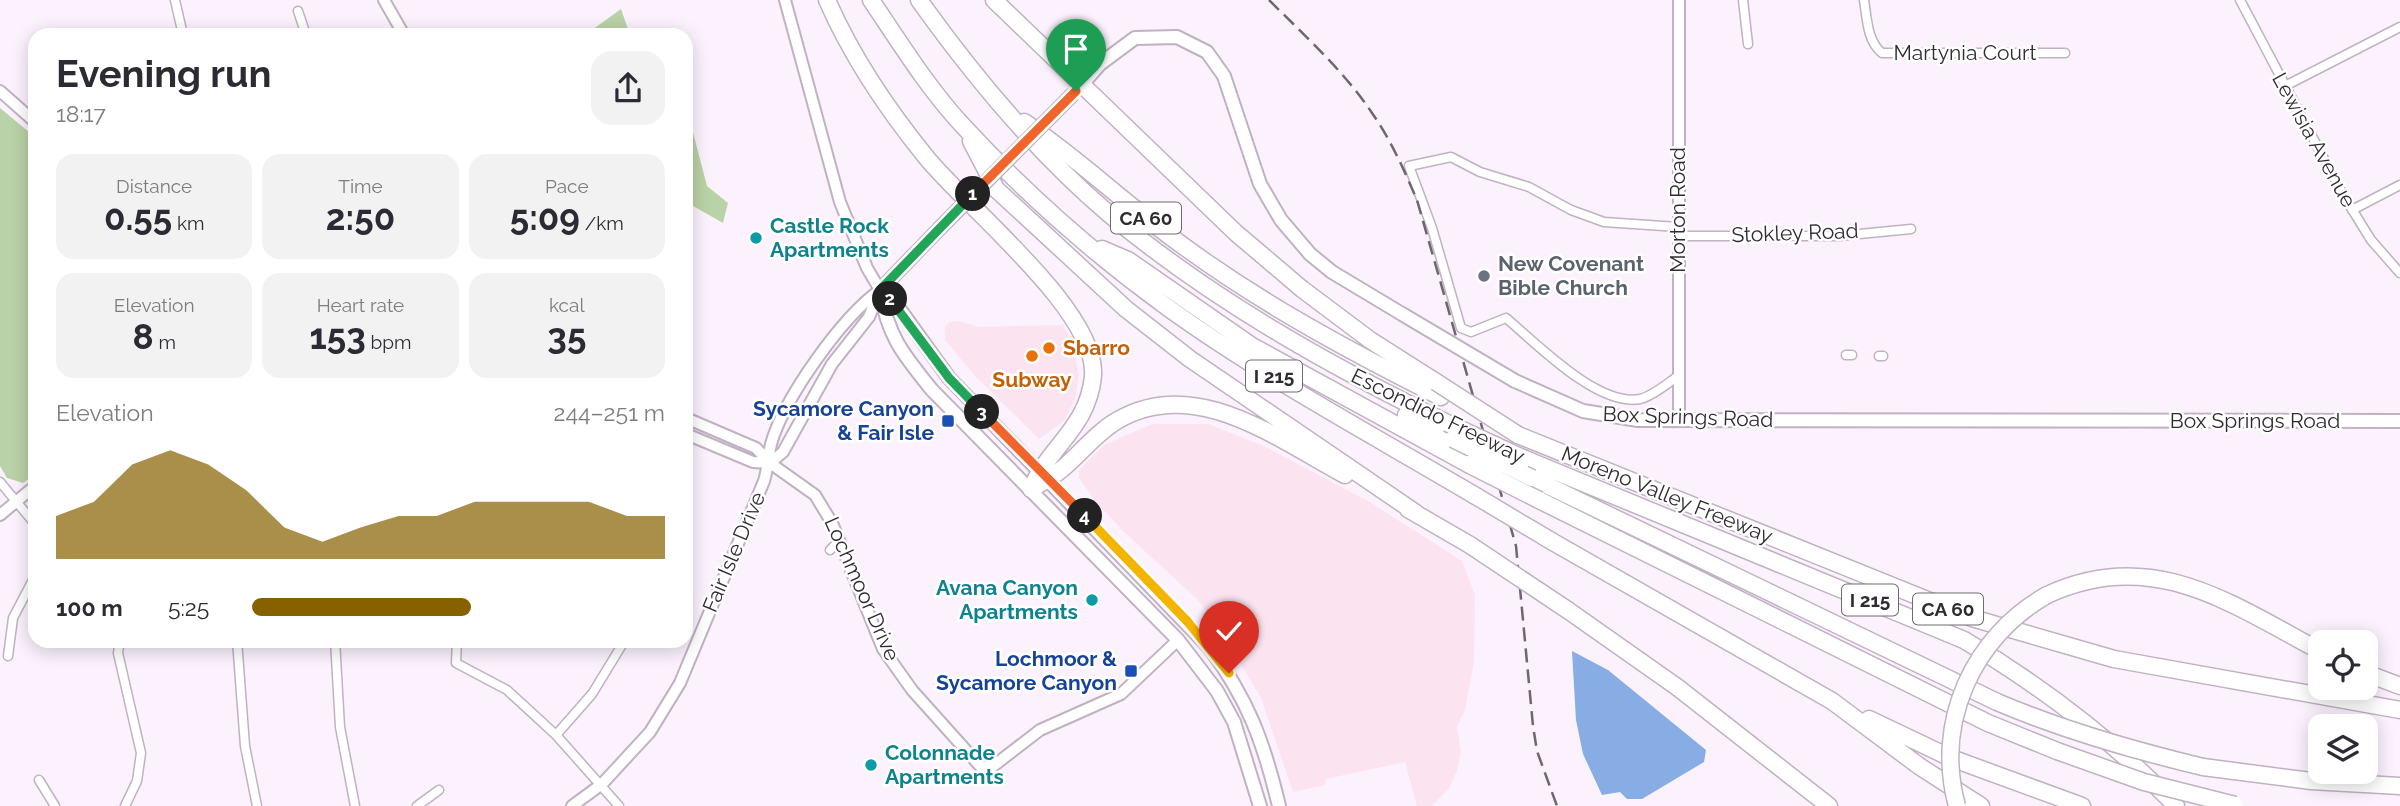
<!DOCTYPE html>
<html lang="en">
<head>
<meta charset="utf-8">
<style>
  body { margin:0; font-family:Raleway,sans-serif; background:#f2f2f3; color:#2b2b33; height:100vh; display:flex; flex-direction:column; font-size:26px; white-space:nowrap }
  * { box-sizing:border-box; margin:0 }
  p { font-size:23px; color:#7c7c81 }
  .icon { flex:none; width:38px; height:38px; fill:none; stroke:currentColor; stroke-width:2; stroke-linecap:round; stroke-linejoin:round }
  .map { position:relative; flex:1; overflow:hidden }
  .side { position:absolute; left:28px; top:28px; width:665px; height:620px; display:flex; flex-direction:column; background:#fff; border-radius:21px; box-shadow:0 4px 18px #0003 }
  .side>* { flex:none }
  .controls { position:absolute; left:2308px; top:630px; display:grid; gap:14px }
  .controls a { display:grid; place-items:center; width:70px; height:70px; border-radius:14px; background:#fff; box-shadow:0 4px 18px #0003; font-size:35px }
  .pin { position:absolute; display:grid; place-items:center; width:60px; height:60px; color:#fff; margin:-72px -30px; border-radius:50% 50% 50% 0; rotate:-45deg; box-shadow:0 0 7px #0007 }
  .pin .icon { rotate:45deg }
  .km { position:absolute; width:35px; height:35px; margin:-18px; border-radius:50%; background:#222; color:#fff; font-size:19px; line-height:35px; text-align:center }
  .round { display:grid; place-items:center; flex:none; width:74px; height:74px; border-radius:21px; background:#f2f2f3 }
  .head { display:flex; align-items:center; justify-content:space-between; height:119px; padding:0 28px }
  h1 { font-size:38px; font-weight:700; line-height:52px }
  .metrics { display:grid; grid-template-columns:repeat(3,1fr); gap:10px; height:119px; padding:7px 28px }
  .metrics div { display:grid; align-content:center; border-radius:18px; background:#f2f2f3; text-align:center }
  .metrics b { font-size:35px; font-weight:700 }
  .metrics small { font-size:19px; font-weight:400 }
  .metrics p { font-size:19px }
  .chart { height:196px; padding:14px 28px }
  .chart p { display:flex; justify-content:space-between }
  .chart svg { width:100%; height:126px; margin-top:7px; fill:#876100; opacity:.7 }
  ul { padding:0 28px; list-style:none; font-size:23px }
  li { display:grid; grid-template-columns:112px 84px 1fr; align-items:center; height:52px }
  li i { height:18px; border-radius:9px; background:#876100 }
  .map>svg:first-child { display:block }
</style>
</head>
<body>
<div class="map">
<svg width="2400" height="806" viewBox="0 0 2400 806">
  <rect width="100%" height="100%" fill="#fbf2fd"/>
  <path fill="#fbe4f0" d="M959 321 979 327 1063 325 1073 343 1079 377 1075 399 1064 421 1039 439 975 376 945 340V326L950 322Z
    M1152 424H1208L1264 446 1368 501 1462 561 1475 595 1474 662 1465 710 1457 727 1461 752 1457 771 1449 788 1432 806H1417L1405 762 1326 779 1325 785 1293 792 1261 698 1221 631 1197 599 1124 532 1096 502 1079 478V470L1104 445Z"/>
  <path fill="#bad2a7" d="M621 9 630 35H585Z
    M0 108 35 137V475L23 483 7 478 0 466Z
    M686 121H690L707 186 728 203 723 223 686 202Z"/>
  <path fill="#88ace4" d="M1572 651 1608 670 1706 750 1704 762 1642 799H1627L1620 792 1602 795 1583 754 1576 720Z"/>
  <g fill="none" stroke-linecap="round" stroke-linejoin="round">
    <g stroke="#c0b1c3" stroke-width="11">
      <path id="minor" d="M175 0 183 35
        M1743 0 1748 44
        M1864 0C1867 18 1867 41 1882 53H2065
        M2240 0 2342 193 2371 240 2400 273
        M298 11 306 35
        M2287 85 2400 27
        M2352 210 2400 185
        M1678 227 1604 222 1571 210 1529 187 1480 172 1451 157 1409 166 1432 228 1461 328 1471 332 1506 318C1537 344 1598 407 1640 399 1653 396 1668 383 1678 376
        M1678 236H1839L1911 229
        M1846 355H1852
        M1879 356H1883
        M0 482 35 524
        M830 550 839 541
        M120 640 118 653 141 753 137 781 125 806
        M237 640 245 746 257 806
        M335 640 340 727 355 806
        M457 640 456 663 507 690 556 735 619 806
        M8 656 13 618 35 576
        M556 735 592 694 625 640
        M39 780 55 806
        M417 806 439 790"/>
    </g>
    <g stroke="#c0b1c3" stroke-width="14">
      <path id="tertiary" d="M384 0 404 35
        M785 0 840 202 867 268 880 290
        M0 91 35 122
        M686 418 756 448 770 463 815 495 832 523 883 649 912 690 981 767H992L1040 730 1121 694 1178 640
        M1679 420V0
        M686 434 753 462 770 463
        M770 463 783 452 832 364 869 317 880 290
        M0 515 35 486
        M572 806 602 784 650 732 680 683 764 481C768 468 768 456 771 444 784 398 842 317 880 290"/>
    </g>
    <g stroke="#c0b1c3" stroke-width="16">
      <path id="secondary" d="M1078 89 1100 64 1135 38 1177 37 1207 52 1224 76 1260 184 1281 220 1310 254 1332 272 1402 314
        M880 290 898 307 949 378 1209 647C1248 699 1264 743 1279 806
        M880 290C888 337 903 354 932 390L1178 640 1217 691 1234 722 1260 806
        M880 290 939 229
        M1515 381 1583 411 1638 420 2400 421"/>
    </g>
    <g stroke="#c0b1c3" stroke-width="19">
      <path id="motorway" d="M827 0C852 57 887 109 926 157 967 208 1098 311 1093 376 1088 428 1049 446 1031 489
        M871 0C900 43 929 90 965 128 1026 194 1094 254 1167 307 1264 377 1371 434 1474 495
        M919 0C974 77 1036 152 1109 214 1211 299 1328 365 1447 423
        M994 0 1236 233 1302 289 1370 340 1436 382
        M1024 122C1076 157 1121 200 1171 237 1255 300 1347 350 1441 397
        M971 141 996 189 1126 309 1190 359 1416 513
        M1102 249 1128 260 1252 346 1468 464
        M1406 415 1453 439
        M1518 435 1972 618 2114 659 2400 710
        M1525 459 1964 640C2043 687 2112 739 2176 806
        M1532 478 1997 702
        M1031 489C1041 483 1053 477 1062 469 1081 453 1097 432 1118 420 1196 375 1277 439 1345 475
        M1539 500 1988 723 2057 751
        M1408 509 1470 545
        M1553 542 1832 701 1919 766 1981 806
        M2047 595C2151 546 2230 603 2320 651
        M1569 611 1677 687 1829 806
        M2366 673 2400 686
        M1869 719 1951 758 2082 806
        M2203 767 2311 781 2400 786"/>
    </g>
    <use href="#minor" stroke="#fff" stroke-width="8"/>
    <use href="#tertiary" stroke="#fff" stroke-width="10"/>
    <use href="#secondary" stroke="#fff" stroke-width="12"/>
    <use href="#motorway" stroke="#fff" stroke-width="16"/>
    <path stroke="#6e676f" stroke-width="2.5" stroke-dasharray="14 7" stroke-linecap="butt" d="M1269 0C1305 36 1344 71 1372 113 1391 140 1404 170 1417 200L1516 546 1533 726 1537 751 1557 806"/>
    <g stroke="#c0b1c3" stroke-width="16" stroke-linecap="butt">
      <path id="secondary-bridge" d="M939 229 1073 94
        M1402 314 1515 381"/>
    </g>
    <g stroke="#c0b1c3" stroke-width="19" stroke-linecap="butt">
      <path id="motorway-bridge" d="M1436 382 1518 435
        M1447 423 1525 459
        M1453 439 1532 478
        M1468 464 1539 500
        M1474 495 1553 542
        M1470 545 1569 611
        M1997 702C2065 731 2132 750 2203 767
        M2057 751 2144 782 2235 805
        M1957 806C1934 722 1973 637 2047 595"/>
    </g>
    <use href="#secondary-bridge" stroke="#fff" stroke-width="12"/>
    <use href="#motorway-bridge" stroke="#fff" stroke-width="16"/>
  </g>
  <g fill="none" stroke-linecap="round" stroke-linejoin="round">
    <g stroke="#fff" stroke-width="14">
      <path id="split-1" d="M973 194 1076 91"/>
    </g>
    <g stroke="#fff" stroke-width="14">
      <path id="split-2" d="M890 299 880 290 973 194"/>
    </g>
    <g stroke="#fff" stroke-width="14">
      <path id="split-3" d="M890 299 949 378 982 412"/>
    </g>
    <g stroke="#fff" stroke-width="14">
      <path id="split-4" d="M982 412 1085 516"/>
    </g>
    <g stroke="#fff" stroke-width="14">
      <path id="split-5" d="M1085 516 1187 621"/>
    </g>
    <g stroke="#fff" stroke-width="14">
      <path id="split-6" d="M1187 621 1229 673"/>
    </g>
    <use href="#split-1" stroke="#f0652b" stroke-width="9"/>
    <use href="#split-2" stroke="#22a559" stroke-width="9"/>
    <use href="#split-3" stroke="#22a559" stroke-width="9"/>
    <use href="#split-4" stroke="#f0652b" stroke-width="9"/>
    <use href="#split-5" stroke="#f5b400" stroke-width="9"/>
    <use href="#split-6" stroke="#f5b400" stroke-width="9"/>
  </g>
  <g fill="#0f9aa8" stroke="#fff" stroke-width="2.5">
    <circle cx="756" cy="238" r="7"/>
    <circle cx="1092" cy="600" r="7"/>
    <circle cx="871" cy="765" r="7"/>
  </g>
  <circle fill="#6b7280" stroke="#fff" stroke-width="2.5" cx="1484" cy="276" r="7"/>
  <g fill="#e8710a" stroke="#fff" stroke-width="2.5">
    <circle cx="1049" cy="348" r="7"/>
    <circle cx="1032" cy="356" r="7"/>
  </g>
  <g fill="#1a4fb4" stroke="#fff" stroke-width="2.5">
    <rect x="941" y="414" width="14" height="14" rx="3.5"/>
    <rect x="1124" y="664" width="14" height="14" rx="3.5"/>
  </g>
  <g text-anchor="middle" stroke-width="5" stroke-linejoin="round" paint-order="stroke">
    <g fill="#fff" stroke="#6e6a6f" stroke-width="2">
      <rect x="1111" y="202.5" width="70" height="31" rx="5"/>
      <rect x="1246" y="360.5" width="56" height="31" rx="5"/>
      <rect x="1842" y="584.5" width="56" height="31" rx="5"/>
      <rect x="1913" y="593.5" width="70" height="31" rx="5"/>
    </g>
    <g font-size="19" font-weight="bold" fill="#302a31">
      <text x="1146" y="225">CA 60</text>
      <text x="1274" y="383">I 215</text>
      <text x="1870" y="607">I 215</text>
      <text x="1948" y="616">CA 60</text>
    </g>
    <g font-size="21" fill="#302a31" stroke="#fff">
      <text x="1965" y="60">Martynia Court</text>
      <text transform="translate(2314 140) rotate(61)" y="7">Lewisia Avenue</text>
      <text transform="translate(1678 210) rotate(-90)" y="7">Morton Road</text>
      <text transform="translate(1795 233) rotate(-2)" y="7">Stokley Road</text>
      <text transform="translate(1438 416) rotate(26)" y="7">Escondido Freeway</text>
      <text transform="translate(1688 417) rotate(2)" y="7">Box Springs Road</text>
      <text x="2255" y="428">Box Springs Road</text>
      <text transform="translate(1667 495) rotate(22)" y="7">Moreno Valley Freeway</text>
      <text transform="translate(734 552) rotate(-67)" y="7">Fair Isle Drive</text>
      <text transform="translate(862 589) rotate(66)" y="7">Lochmoor Drive</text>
    </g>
    <g font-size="21" font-weight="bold" fill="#0d838f" stroke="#fff" text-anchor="start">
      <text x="770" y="233">Castle Rock<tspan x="770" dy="24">Apartments</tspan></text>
      <text x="1078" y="595" text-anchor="end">Avana Canyon<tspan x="1078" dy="24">Apartments</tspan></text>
      <text x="885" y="760">Colonnade<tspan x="885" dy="24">Apartments</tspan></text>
    </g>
    <g font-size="21" font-weight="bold" fill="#5b616d" stroke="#fff" text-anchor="start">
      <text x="1498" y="271">New Covenant<tspan x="1498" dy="24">Bible Church</tspan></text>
    </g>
    <g font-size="21" font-weight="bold" fill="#c56008" stroke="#fff" text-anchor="start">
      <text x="1063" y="355">Sbarro</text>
      <text x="1032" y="387" text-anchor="middle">Subway</text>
    </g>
    <g font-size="21" font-weight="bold" fill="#164399" stroke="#fff" text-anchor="end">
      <text x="934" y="416">Sycamore Canyon<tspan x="934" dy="24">&amp; Fair Isle</tspan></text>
      <text x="1117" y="666">Lochmoor &amp;<tspan x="1117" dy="24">Sycamore Canyon</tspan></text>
    </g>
  </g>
</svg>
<div class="controls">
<a><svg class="icon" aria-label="locate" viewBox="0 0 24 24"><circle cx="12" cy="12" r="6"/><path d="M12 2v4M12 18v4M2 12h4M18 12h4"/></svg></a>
<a><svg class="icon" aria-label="layers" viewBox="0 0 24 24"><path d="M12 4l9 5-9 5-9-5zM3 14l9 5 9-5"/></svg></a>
</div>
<div class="pin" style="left:1076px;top:91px;background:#1e9e55"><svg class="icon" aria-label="arrive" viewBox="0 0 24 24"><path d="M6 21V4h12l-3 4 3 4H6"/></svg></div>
<div class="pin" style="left:1229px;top:673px;background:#d93025"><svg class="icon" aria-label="check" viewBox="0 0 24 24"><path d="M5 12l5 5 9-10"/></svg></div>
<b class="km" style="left:973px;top:194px">1</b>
<b class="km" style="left:890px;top:299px">2</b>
<b class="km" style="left:982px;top:412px">3</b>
<b class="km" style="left:1085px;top:516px">4</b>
<section class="side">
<div class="head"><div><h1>Evening run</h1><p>18:17</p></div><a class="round"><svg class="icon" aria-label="share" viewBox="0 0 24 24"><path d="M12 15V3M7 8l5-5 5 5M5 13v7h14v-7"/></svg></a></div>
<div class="metrics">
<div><p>Distance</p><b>0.55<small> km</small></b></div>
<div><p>Time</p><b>2:50</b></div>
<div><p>Pace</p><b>5:09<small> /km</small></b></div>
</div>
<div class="metrics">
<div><p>Elevation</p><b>8<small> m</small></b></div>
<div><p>Heart rate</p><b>153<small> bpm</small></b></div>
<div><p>kcal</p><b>35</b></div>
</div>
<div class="chart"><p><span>Elevation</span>244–251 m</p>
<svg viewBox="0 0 160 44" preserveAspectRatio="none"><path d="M0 44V29L10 24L20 11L30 6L40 11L50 20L60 33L70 38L80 33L90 29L100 29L110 24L120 24L130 24L140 24L150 29L160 29V44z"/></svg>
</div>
<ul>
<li><b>100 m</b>5:25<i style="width:53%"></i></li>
</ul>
</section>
</div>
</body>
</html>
